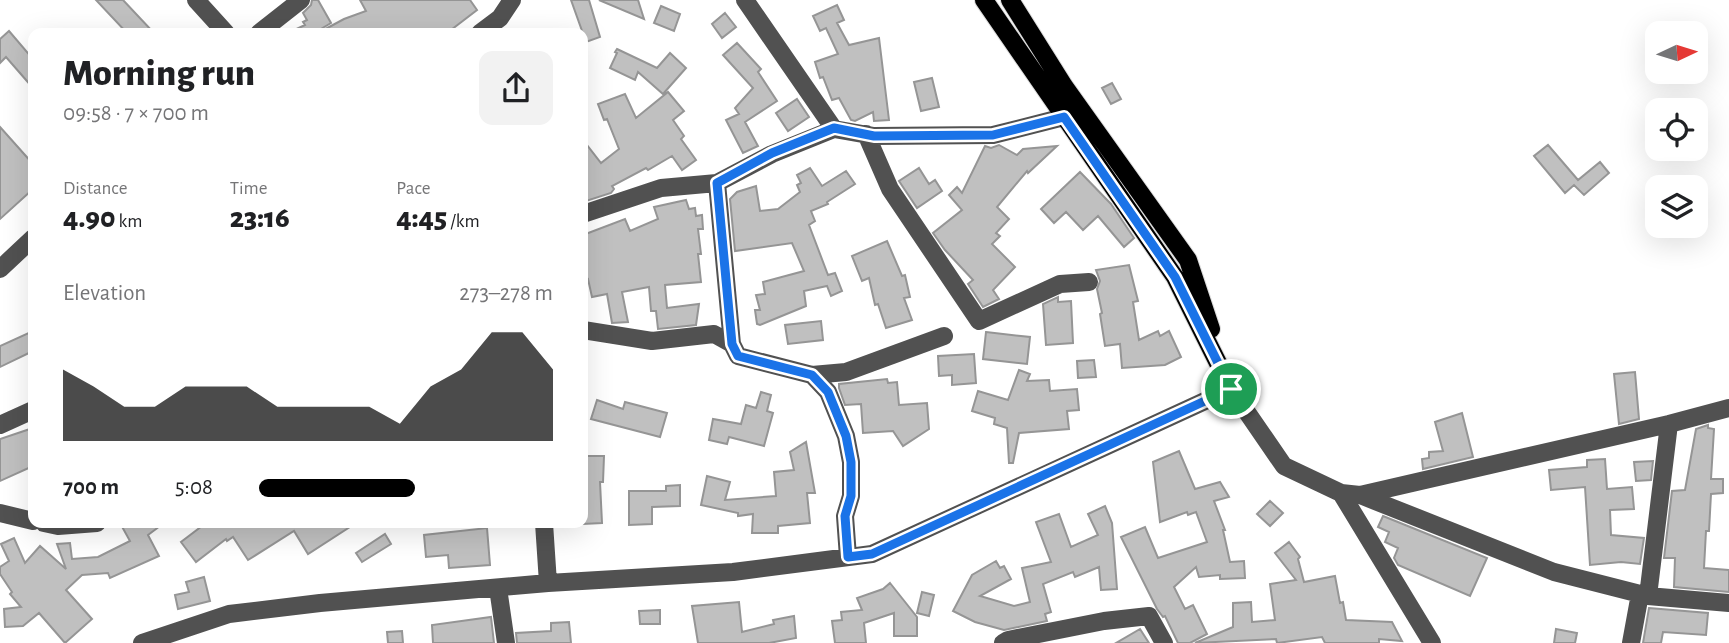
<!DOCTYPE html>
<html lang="en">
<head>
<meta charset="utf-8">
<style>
  body { margin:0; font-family:"Alegreya Sans",sans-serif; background:#f2f2f2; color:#202124; height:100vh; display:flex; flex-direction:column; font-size:26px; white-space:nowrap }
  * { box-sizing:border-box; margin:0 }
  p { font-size:23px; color:#757577 }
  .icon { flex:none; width:38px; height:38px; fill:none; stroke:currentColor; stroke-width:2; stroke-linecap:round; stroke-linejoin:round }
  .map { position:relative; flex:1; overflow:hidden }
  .panel { position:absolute; left:28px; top:28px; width:560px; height:500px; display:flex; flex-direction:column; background:#fff; border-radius:14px; box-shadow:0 7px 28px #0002 }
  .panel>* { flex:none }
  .needle { width:46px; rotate:86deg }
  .tools { position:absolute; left:1645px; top:21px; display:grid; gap:14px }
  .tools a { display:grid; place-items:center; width:63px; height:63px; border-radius:14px; background:#fff; box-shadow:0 7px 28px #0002; font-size:35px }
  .pin { position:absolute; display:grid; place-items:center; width:60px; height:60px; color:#fff; margin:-30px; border:4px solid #fff; border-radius:50%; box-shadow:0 2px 7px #0007 }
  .round { display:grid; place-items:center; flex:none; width:74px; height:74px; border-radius:14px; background:#f2f2f2 }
  .head { display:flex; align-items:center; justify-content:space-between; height:119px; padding:0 35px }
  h1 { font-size:38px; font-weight:800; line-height:52px }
  .figures { display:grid; grid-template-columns:repeat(3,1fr); gap:10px; height:119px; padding:7px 35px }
  .figures div { display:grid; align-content:center }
  .figures b { font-size:30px; font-weight:800 }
  .figures small { font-size:19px; font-weight:400 }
  .figures p { font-size:19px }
  .chart { height:196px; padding:14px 35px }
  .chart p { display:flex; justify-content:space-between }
  .chart svg { width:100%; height:126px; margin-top:7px; fill:#000; opacity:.7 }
  ul { padding:0 35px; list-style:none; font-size:23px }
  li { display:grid; grid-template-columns:112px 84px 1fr; align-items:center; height:52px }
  li i { height:18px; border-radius:9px; background:#000 }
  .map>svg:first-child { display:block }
</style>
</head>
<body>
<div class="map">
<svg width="1729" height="643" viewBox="0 0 1729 643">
  <rect width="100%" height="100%" fill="#fff"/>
  <path fill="#c0c0c0" stroke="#959595" stroke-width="2" d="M96 0H123L154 33H127Z
    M312 0H318L331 23 314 33H288L305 25 303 22 307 20 303 13 311 5Z
    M360 0H470L477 10 447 33H318L344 19 366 11Z
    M571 0H589L600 37 586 42Z
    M599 0H638L644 19Z
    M837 5 844 20 837 23 849 45 879 38 889 120 874 121 873 112 855 121 851 120 839 98 832 100 823 77 820 78 815 62 838 54 826 28 820 31 813 16Z
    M661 6 680 14 674 31 654 23Z
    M725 13 736 27 722 38 712 24Z
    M9 31 33 59V88L6 57 0 63V39Z
    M737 43 761 69 758 72 777 101 745 122 758 146 743 153 726 120 739 114 735 108 753 88 723 55Z
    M617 49 657 68 670 53 686 68 663 94 638 72 635 80 610 68 617 53 615 52Z
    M932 78 939 107 921 111 914 82Z
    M1112 83 1121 99 1111 104 1102 88Z
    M668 92 684 111 673 120 684 136 681 139 696 160 682 170 672 156 648 170 646 168 612 186 614 189 611 193 583 202V140L601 163 619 149 607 119 604 120 598 104 625 94 636 118Z
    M797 99 809 117 788 131 776 113Z
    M0 127 33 164V189L0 219Z
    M999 145 1017 155 1023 149 1057 146 1028 173 1027 171 997 207 1009 219 996 233 1000 236 992 244 1015 267 993 290 999 299 983 307 968 284 973 280 945 250 933 233 962 210 949 195 957 187 962 193 985 146 991 148Z
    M1548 145 1578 180 1600 162 1609 173 1584 195 1574 185 1565 193 1534 156Z
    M810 168 822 186 846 171 855 184 827 202 828 204 811 211 815 221 809 225 828 275 835 273 842 291 831 296 827 286 804 291 806 306 760 325 757 324 755 310H760L756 295 765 294 763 282 804 271 792 243 735 251 730 199 737 192 756 186 760 211 778 209 800 192 797 185 801 183 797 175Z
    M919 168 929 184 935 180 942 191 917 208 899 181Z
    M1080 172 1111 204 1134 238 1124 247 1098 216 1083 230 1066 212 1054 223 1041 209Z
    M686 200 689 209 695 208 696 216 702 215 703 229H698L701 254H698L701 282 665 285 667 308 699 304 696 325 658 329 656 311H651L649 287 622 292 628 322 612 323 607 294 592 297 588 279 583 280V235L625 219 630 231 658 219 654 207Z
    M887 241 902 276 905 275 910 297 904 298 912 320 886 328 878 304 875 305 869 278 862 281 852 256Z
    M1129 265 1138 301 1133 302 1139 340 1158 331 1160 336 1169 331 1181 357 1165 365 1122 368 1120 344 1105 346 1100 314 1102 313 1097 289 1100 281 1096 270Z
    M1058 297V302L1071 301 1073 343 1046 345 1043 304Z
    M821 321 823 340 788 344 785 325Z
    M33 331V351L0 367V346Z
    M986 332 1030 337 1027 364 983 359Z
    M974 354 976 383 952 385V375L939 376 938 356Z
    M1094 360 1096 377 1078 378 1077 361Z
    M1019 370 1030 374 1027 381 1049 380 1050 391 1077 389 1079 410 1067 411 1069 429 1019 433 1013 463H1009L1007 428 994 424 995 418 972 411 978 391 1008 400Z
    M1635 372 1639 419 1619 424 1614 374Z
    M887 379 888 383 897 382 899 405 927 403 929 429 903 446 893 431 863 433 861 404 845 405 839 388V384Z
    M761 392 771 395 767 411 773 413 764 446 729 437 727 444 709 440 713 419 741 424 746 405 756 408Z
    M597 400 623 409 625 402 667 413 660 437 591 419Z
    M1462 413 1473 457 1423 469 1422 459 1429 458V452L1443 451 1435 422Z
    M1708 425V428L1714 429 1711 479H1723V493L1711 494 1709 531H1706L1704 568 1729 570V592L1674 587 1675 558H1664L1672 491 1685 490 1696 429Z
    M33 428V466L0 481V439Z
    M806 442 815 493H807L810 523 778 526V533H752L753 514 738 516V513L701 505 707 476 730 482 725 500 776 496 774 472 794 470 790 452Z
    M1179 451 1195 489 1220 482 1229 497 1214 501 1225 530H1223L1230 562 1244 561 1245 578 1220 579V575L1199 577 1196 567 1174 587 1185 609 1193 605 1207 634 1190 643H1178L1165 616 1163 617 1157 609 1121 537 1145 527 1158 558 1207 542 1196 512 1188 515 1187 512 1160 522 1153 462Z
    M583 456H604L603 482H600L602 523 583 524V507H585Z
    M1605 459 1607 489 1632 487 1634 509 1610 510 1611 535 1644 538 1640 564 1621 562 1590 565 1585 487 1551 490 1549 470 1587 467V460Z
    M1653 461 1651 480 1636 481 1634 462Z
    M680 485V506L652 507V524L629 525V491H666V486Z
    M1270 501 1283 513 1270 526 1257 514Z
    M1105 506 1112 523 1117 589 1101 590 1099 567 1075 577 1073 572 1043 584 1051 612 1045 614 1047 621 1004 630 975 622 953 611 972 575 996 561 1000 568 1004 566 1011 579 980 596 1014 606 1030 602 1022 568 1051 562 1036 522 1059 514 1071 547 1098 535 1088 514Z
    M1383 516 1487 558 1470 596 1398 565 1394 558 1398 548 1385 542 1389 532 1378 527Z
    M120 523H164L148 535 159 556 110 578 108 573 82 575 66 590 92 619 65 643 39 613 23 626 5 627 4 609 21 607 10 594 12 592 0 574V567L9 561 1 544 14 538 25 563 40 546 66 569 57 544 70 543 72 559 98 557 130 541Z
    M206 523H356L308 554 294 531 248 560 233 537 227 541 226 539 196 562 181 542Z
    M487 528 490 565 449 568 448 555 426 557 424 535Z
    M385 534 391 544 362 562 356 553Z
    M1289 542 1300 557 1298 559 1304 582 1335 576 1340 603 1343 602 1346 620 1392 622 1402 641 1379 639V643H1325L1322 637 1277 643 1276 639 1195 643 1233 627V603L1251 602 1252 622 1275 620 1270 584 1296 580 1275 553Z
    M204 577 210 601 178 609 175 595 189 592 186 582Z
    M890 583 917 617V636H894V613L864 623 866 643H835L832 621 842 620 841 612 862 610 857 598 883 589Z
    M922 592 934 595 929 616 917 613Z
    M739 602 742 632 774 624 773 620 794 616 796 638 769 643H698L692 606Z
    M1649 608 1708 613 1706 635 1663 632 1661 643H1643Z
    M660 610V624H640L639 611Z
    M491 617 494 643H433L432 625Z
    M569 622 571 643H517L516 633 551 631V623Z
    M1140 629 1149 643H1116Z
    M1556 629 1577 633 1575 643H1554Z
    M402 631 403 643H388L387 632Z"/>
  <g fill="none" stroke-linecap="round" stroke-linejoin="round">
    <g stroke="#dbdbdb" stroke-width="20">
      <path id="major" d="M984 0 1175 277 1231 389
        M1010 0 1064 86 1188 260 1211 329"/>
    </g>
    <path stroke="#515151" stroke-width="18" d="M196 0 226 33
      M259 33 301 0
      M480 33 500 18 512 0
      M834 129 874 136 993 135 1064 117
      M866 134 890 189 979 321 1060 284 1089 282
      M717 183 732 344 738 356 812 375 828 392 846 436 851 462V496L845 516 848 557
      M583 214 661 188 717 183 772 154 834 129 745 0
      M0 269 33 238
      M583 330 652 341 714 334 732 344
      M812 375 846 372 944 336
      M0 425 33 410
      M1341 493 1432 643
      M1360 495 1554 572 1648 596 1729 603
      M0 513 33 521
      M44 523 58 526 97 523
      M548 583 733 572 872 554 1231 389 1284 466 1341 493 1360 495 1669 424 1729 408
      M498 588 506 643
      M1648 596 1669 424
      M142 643 229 614 320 603 548 583 544 523
      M1003 643 1008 640 1104 621 1149 616 1164 643
      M1631 643 1640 594"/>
    <use href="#major" stroke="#000" stroke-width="18"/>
  </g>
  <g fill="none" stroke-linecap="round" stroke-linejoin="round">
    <g stroke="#fff" stroke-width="14">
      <path id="route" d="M1064 117 1175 277 1231 389 872 554 848 557 845 516 851 496V462L846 436 828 392 812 375 738 356 732 344 717 183 772 153 834 128 874 136 993 135Z"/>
    </g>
    <use href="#route" stroke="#1a73e8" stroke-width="9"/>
  </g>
</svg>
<div class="tools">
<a><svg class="needle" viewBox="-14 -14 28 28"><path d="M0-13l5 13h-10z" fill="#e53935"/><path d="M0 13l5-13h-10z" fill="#757577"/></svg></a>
<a><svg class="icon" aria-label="locate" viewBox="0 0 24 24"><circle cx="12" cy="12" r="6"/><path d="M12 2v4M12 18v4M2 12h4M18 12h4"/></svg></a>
<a><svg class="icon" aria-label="layers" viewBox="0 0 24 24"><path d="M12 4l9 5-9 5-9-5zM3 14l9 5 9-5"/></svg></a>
</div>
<div class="pin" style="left:1231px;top:389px;background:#1e9e55"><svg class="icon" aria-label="arrive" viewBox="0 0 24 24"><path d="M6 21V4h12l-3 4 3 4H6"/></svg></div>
<section class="panel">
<div class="head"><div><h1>Morning run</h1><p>09:58 · 7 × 700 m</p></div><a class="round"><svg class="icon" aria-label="share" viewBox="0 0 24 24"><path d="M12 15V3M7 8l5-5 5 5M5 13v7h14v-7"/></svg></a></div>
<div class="figures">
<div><p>Distance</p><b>4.90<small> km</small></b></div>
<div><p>Time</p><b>23:16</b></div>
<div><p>Pace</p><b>4:45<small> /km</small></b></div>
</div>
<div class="chart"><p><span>Elevation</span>273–278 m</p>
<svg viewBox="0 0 160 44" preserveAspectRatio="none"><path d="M0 44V19L10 25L20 32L30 32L40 25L50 25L60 25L70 32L80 32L90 32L100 32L110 38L120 25L130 19L140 6L150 6L160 19V44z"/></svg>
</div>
<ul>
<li><b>700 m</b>5:08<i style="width:53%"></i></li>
</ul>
</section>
</div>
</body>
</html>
